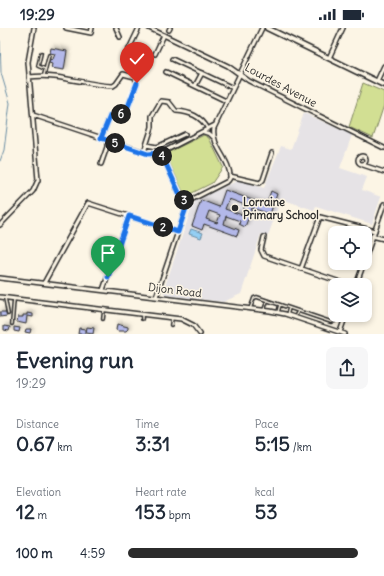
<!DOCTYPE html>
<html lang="en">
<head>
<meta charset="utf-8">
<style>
  body { margin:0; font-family:Delius,sans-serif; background:#f6f6f7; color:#1f2937; height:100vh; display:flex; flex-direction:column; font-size:15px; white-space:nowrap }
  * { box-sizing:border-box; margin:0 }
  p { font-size:13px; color:#747a83 }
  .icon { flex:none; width:22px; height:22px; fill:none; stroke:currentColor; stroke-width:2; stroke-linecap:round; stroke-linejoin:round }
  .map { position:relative; height:306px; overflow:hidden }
  .sheet { display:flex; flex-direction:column; background:#fff; flex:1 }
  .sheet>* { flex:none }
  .controls { position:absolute; left:328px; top:198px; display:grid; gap:8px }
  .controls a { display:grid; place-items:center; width:44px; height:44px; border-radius:8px; background:#fff; box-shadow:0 2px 6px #0003; font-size:20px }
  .pin { position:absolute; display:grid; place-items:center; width:34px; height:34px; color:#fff; margin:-41px -17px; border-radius:50% 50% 50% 0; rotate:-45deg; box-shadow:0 0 4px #0007 }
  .pin .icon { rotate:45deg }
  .km { position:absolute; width:20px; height:20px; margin:-10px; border-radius:50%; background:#222; color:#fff; font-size:11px; line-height:20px; text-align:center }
  .round { display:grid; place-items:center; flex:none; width:42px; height:42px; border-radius:8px; background:#f6f6f7 }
  .head { display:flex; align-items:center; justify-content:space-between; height:68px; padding:0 16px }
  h1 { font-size:22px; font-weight:700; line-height:30px }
  .figures { display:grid; grid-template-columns:repeat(3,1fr); gap:6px; height:68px; padding:4px 16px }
  .figures div { display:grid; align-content:center }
  .figures b { font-size:20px; font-weight:700 }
  .figures small { font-size:11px; font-weight:400 }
  .figures p { font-size:11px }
  ul { padding:0 16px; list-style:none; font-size:13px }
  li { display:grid; grid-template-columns:64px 48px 1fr; align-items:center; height:30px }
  li i { height:10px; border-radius:5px; background:#2b2b2b }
  .status { display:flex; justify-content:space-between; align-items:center; height:28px; padding:0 20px; background:#fff; direction:ltr }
  .status svg { height:11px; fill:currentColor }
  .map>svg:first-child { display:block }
</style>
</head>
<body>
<div class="status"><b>19:29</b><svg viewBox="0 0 49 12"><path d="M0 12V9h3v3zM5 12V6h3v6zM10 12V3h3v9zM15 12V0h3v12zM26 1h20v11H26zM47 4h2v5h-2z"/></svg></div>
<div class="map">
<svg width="384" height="306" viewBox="0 0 384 306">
  <defs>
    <filter id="shadow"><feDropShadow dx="2" dy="-2" stdDeviation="2" flood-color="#0004"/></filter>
  </defs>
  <rect width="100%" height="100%" fill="#fcf5e5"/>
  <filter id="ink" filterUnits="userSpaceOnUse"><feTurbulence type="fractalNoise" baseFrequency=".025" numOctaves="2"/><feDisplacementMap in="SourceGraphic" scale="8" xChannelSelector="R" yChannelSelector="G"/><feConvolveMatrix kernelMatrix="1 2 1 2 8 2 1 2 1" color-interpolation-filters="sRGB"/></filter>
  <g filter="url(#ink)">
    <path fill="#e6e3e6" d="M304 85 352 107 340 140 367 149 362 162 381 169 372 196 316 178 314 182 281 171 268 208 261 206 241 266 223 274 166 267 163 264 193 176 196 172 239 152 264 160 281 118 291 121Z"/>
    <path fill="#d2df93" stroke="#7e855f" d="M363 55 384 64V77L373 110 349 99Z
      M204 107 209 110 223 139 212 155 188 167 183 164 167 130 169 124Z"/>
    <path fill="#94cff4" stroke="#6a8da4" d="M191 201 203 205 201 210 189 206Z"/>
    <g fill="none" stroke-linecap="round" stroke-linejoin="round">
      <path stroke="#6a8da4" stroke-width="1" d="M0 13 1 45 10 75 4 122 0 133"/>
    </g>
    <path fill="#b3b8e9" stroke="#2b2b2b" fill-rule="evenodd" filter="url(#shadow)" d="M51 20 67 23 64 42 51 40 52 36 49 35V32L53 31 55 26 50 25Z
      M225 162 266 177 271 163 277 166 270 186 252 180 245 199 239 196 240 193 226 188 224 196 239 202 237 208 204 196 202 202 192 198 201 172 219 179ZM229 171 245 177 242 187 225 181ZM209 183 220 187 217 195 206 191Z
      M0 284H7V288L0 289Z
      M27 285 33 286V289L27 288 26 296 17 294 18 289H23V287H27Z
      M117 296 128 299V301L126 303H118L116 302Z
      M4 298 10 299 9 303 4 302Z
      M14 299 20 300 19 304 14 303Z
      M87 299 94 300 93 306 86 305Z
      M79 300 85 301V306H78Z
      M26 301H31L30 305 25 304Z"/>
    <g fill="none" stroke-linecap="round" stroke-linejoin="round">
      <g stroke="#2b2b2b" stroke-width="4.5">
        <path id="service" d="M41 25 38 38 45 41
          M44 47 49 27
          M5 270 8 286
          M250 281 254 270 257 269 331 294 335 293 338 287
          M264 282 267 273
          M278 284 280 277
          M287 287 289 280
          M295 289 298 283
          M103 291 104 282
          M142 291V286
          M12 296 14 271
          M171 297 172 290"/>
      </g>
      <g stroke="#2b2b2b" stroke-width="6">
        <path id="minor" d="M66 0 91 5 92 0
          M116 0 120 9
          M149 0 228 38 249 53 384 120
          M169 2 170 0
          M127 25 139 0
          M155 26 164 7
          M329 30 343 0
          M172 31 233 60
          M166 44 226 73
          M29 49C59 45 84 57 113 58L116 56 123 46 135 49 137 55 126 84C121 89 115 84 110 88L101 110
          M377 53 384 38
          M195 58 202 45
          M33 87 153 127 161 125 215 97
          M204 104 210 106 214 110
          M146 117 157 119 185 106
          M144 124 152 99V88L161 73 169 74 176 83C190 84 201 88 208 101
          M358 132a4 4 0 1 1 8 0a4 4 0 1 1-8 0Z
          M101 136 107 119V112
          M363 137 384 144
          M230 148 260 155 263 152 272 125
          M185 175 228 153 230 150C231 132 211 119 214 100L262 0
          M0 197 33 163 38 152 28 34 34 0
          M372 208 384 211
          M264 209 261 222 264 228 349 257
          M365 231 384 176
          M301 241 320 189 375 203
          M0 250 270 283 285 286 345 306
          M44 255 88 175 178 204
          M356 257 364 235
          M103 262 129 188
          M0 269 181 291 193 297 200 306
          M156 269 186 180 161 125
          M340 304 346 287"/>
      </g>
      <g stroke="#2b2b2b" stroke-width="7">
        <path id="tertiary" d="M267 0 384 57"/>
      </g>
      <use href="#service" stroke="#fcf5e5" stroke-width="1.5"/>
      <use href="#minor" stroke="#fcf5e5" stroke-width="3"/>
      <use href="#tertiary" stroke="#fcf5e5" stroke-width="4"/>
    </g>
  </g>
  <g fill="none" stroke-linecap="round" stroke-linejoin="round" filter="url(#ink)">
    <g stroke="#fff" stroke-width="8">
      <path id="route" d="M108 249 129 188 178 204 186 180 161 125 148 126 101 110 110 88C115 84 121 89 126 84L137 55"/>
    </g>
    <use href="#route" stroke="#1a73e8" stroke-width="5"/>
  </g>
  <circle fill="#2b2b2b" stroke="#fcf5e5" stroke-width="1.5" cx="235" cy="180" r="4"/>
  <g text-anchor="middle" stroke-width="3" stroke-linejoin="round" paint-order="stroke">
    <g font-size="11" fill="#2b2b2b" stroke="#fcf5e5">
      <text transform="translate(281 57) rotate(28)" y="4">Lourdes Avenue</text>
      <text transform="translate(175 262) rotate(7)" y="4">Dijon Road</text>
    </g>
    <g font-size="11" font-weight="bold" fill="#2b2b2b" stroke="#fcf5e5" text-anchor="start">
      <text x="243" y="178">Lorraine<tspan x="243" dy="13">Primary School</tspan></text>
    </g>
  </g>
</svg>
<div class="controls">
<a><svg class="icon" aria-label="locate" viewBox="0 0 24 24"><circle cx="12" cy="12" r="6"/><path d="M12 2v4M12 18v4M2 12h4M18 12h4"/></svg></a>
<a><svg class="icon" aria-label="layers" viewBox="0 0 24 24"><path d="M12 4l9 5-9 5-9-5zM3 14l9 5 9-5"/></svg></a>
</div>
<div class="pin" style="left:108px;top:249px;background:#1e9e55"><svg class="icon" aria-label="arrive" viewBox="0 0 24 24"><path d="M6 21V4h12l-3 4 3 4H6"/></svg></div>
<div class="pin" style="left:137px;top:55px;background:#d93025"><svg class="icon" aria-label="check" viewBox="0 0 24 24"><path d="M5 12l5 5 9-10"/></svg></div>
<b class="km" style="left:163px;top:199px">2</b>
<b class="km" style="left:184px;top:172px">3</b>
<b class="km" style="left:162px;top:128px">4</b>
<b class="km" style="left:115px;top:115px">5</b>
<b class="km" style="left:121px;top:86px">6</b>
</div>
<section class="sheet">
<div class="head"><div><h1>Evening run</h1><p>19:29</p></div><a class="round"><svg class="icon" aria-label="share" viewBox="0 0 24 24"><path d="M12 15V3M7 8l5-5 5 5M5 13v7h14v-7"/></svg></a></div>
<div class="figures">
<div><p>Distance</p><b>0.67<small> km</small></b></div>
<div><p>Time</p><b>3:31</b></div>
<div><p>Pace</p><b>5:15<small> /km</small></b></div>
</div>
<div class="figures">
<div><p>Elevation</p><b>12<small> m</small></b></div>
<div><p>Heart rate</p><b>153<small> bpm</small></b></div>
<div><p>kcal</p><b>53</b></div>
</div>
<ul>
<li><b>100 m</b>4:59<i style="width:96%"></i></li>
</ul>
</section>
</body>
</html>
